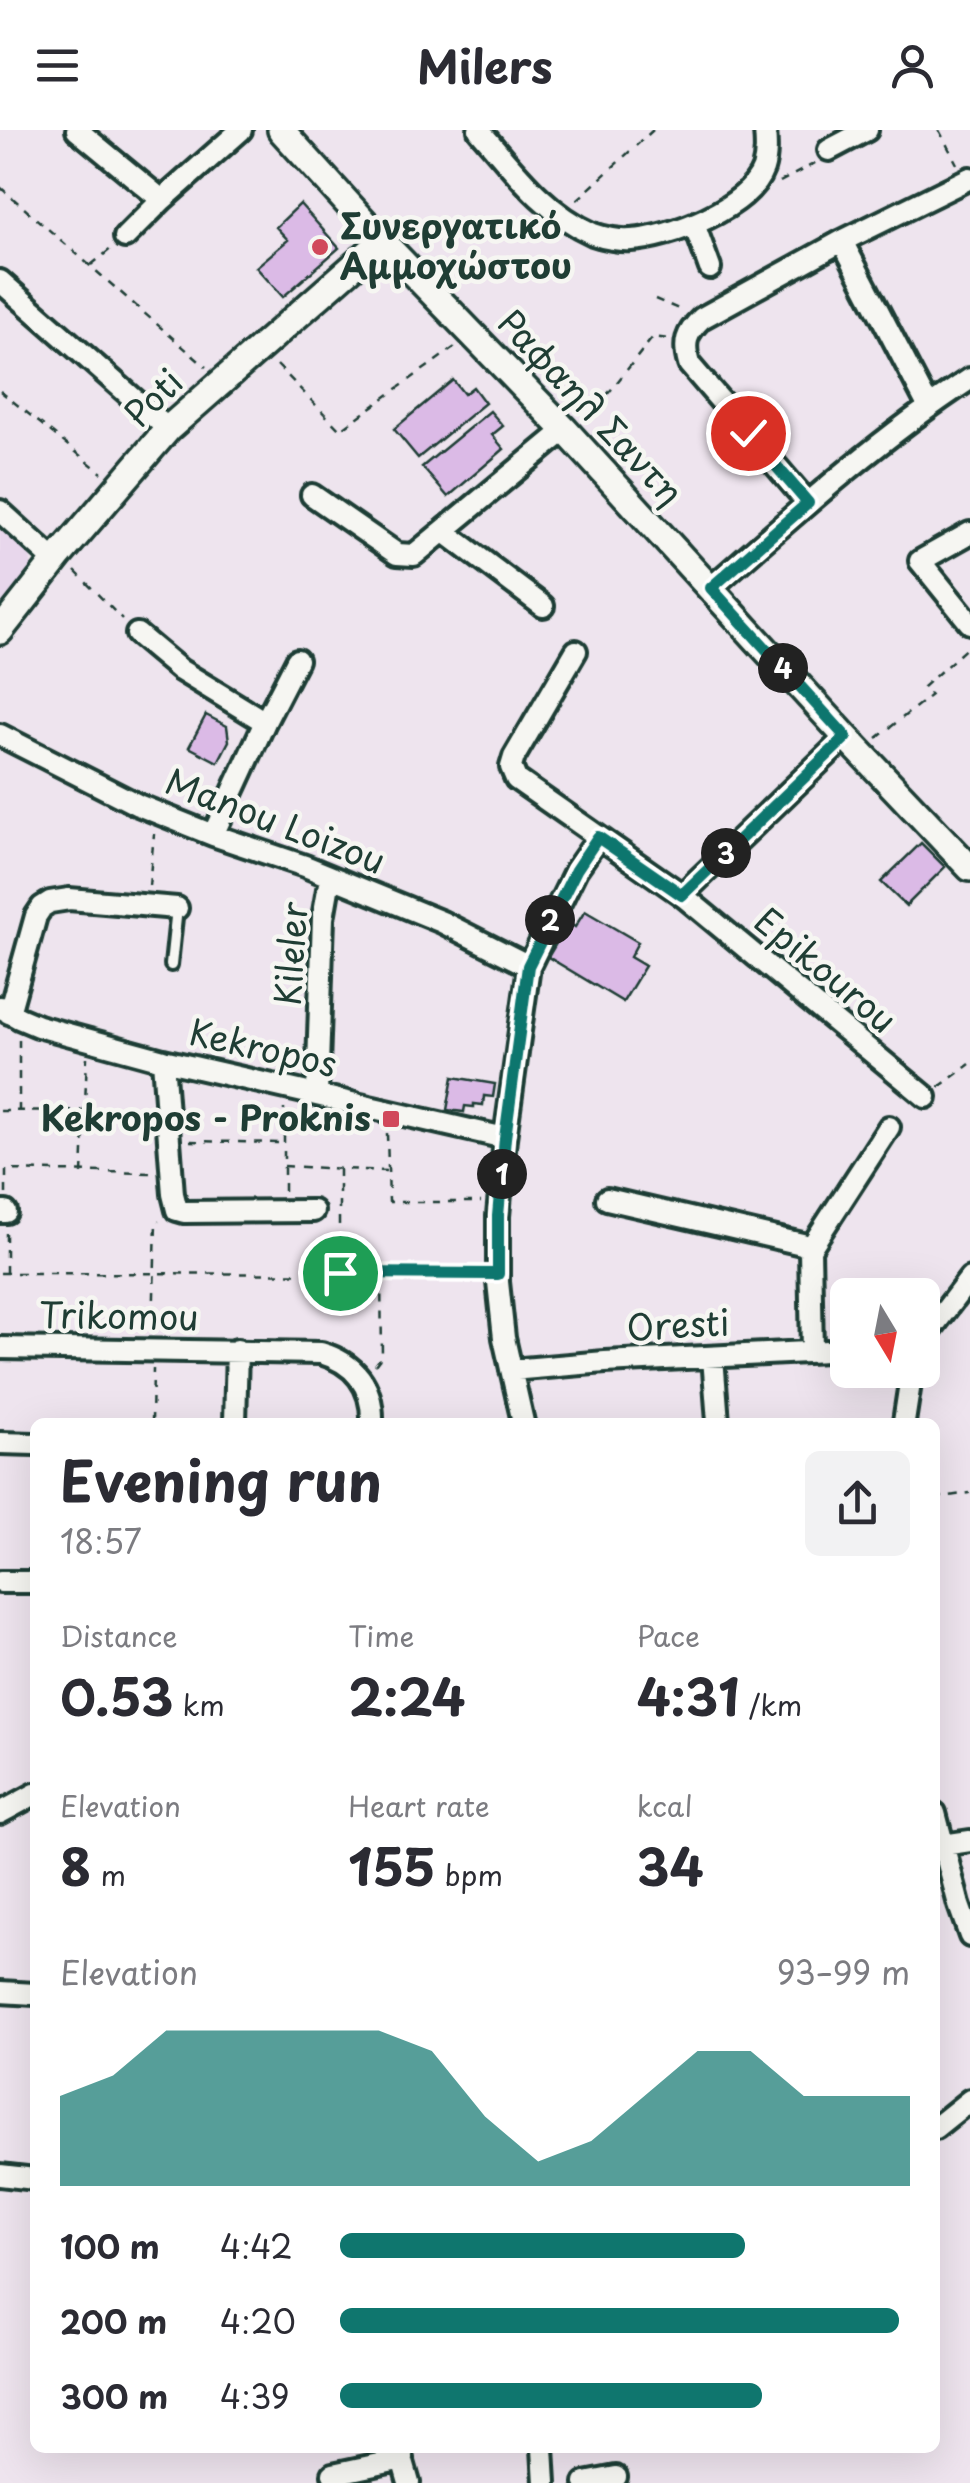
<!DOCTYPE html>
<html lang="en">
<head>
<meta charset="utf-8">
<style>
  body { margin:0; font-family:"Playpen Sans",sans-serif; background:#f2f2f3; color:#2b2b33; height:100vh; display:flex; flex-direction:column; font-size:38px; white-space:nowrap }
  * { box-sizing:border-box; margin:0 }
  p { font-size:32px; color:#7c7c81 }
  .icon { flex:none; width:55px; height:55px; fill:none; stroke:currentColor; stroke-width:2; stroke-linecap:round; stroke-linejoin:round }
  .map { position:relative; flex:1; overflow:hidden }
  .side { position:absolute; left:30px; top:1288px; width:910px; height:1035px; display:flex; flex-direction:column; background:#fff; border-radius:15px; box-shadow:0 10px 40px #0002 }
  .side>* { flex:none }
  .needle { width:65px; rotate:170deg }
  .tools { position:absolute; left:830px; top:1148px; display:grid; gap:20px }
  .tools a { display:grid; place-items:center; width:110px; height:110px; border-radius:15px; background:#fff; box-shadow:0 10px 40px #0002; font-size:50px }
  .pin { position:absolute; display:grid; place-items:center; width:85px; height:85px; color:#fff; margin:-42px; border:5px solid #fff; border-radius:50%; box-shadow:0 2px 10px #0007 }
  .km { position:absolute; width:50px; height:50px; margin:-25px; border-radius:50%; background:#222; color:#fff; font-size:28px; line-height:50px; text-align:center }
  .round { display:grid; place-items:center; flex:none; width:105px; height:105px; border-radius:15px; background:#f2f2f3 }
  .headline { display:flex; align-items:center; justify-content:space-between; height:170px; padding:0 30px }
  h1 { font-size:55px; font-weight:700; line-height:75px }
  .metrics { display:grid; grid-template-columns:repeat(3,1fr); gap:15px; height:170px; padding:10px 30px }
  .metrics div { display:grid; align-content:center }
  .metrics b { font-size:50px; font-weight:700 }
  .metrics small { font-size:28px; font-weight:400 }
  .metrics p { font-size:28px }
  .chart { height:280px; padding:20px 30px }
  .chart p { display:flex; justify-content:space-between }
  .chart svg { width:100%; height:180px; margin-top:10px; fill:#0f766e; opacity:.7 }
  ul { padding:0 30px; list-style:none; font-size:32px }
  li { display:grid; grid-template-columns:160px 120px 1fr; align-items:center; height:75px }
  li i { height:25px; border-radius:12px; background:#0f766e }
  header { display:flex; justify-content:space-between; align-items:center; height:130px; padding:0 30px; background:#fff; font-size:45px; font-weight:700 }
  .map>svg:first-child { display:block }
</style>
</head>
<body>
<header><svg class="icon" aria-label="menu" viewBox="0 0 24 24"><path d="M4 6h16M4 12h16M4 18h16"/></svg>Milers<svg class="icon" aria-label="person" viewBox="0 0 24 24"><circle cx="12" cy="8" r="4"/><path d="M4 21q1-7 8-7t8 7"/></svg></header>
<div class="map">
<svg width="970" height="2353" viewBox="0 0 970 2353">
  <rect width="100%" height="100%" fill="#eee4ee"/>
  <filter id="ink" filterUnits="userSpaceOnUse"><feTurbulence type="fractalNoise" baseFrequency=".01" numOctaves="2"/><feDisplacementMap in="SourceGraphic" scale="20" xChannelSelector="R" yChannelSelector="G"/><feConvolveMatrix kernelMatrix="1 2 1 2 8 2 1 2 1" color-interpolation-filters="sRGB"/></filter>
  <g filter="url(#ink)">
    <path fill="#e8d7ec" d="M0 397 30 425 33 451 0 489Z"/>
    <path fill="#dbbae6" stroke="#1f3d34" stroke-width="2.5" d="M300 74 339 118 283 167 256 137 288 110 276 97Z
      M453 250 464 264 473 257 485 273 418 328 394 299Z
      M490 281 503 296 492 305 504 319 448 367 422 337Z
      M206 585 227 596 229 611 218 632 189 617Z
      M921 713 945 737 906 776 881 752Z
      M585 781 638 812 630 827 645 836 623 872 548 827 568 793 575 797Z
      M453 947 495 954 493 967 484 966 483 975 474 974V977L465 976 464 982 447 980Z"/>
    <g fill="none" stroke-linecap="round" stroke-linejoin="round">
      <g stroke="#1f3d34" stroke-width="18">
        <path id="service" d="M171 835 177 778"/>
      </g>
      <g stroke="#1f3d34" stroke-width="28">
        <path id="minor" d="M77 0 162 70
          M479 0C513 39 545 83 593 104 604 108 620 111 631 110 670 108 749 78 763 39 767 26 766 13 765 0
          M829 20 867 0
          M694 94 710 138
          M125 107 162 70 241 0
          M842 111 928 276
          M0 151 168 299
          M312 365 397 424 414 425 565 300
          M808 373 689 234C683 213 686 203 702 188L842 111 970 48
          M0 381 55 431
          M445 402 543 476
          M970 403 920 431 970 493
          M711 458C794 385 877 310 970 249
          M137 504 180 540 265 592
          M576 521 514 627 511 637 516 649 682 765 926 967
          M0 605 138 675 213 705 305 736 442 792 529 836
          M213 705 265 592 297 530
          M682 765 846 607
          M0 877 19 888 38 896 163 930 505 1008
          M9 883 36 786 42 777 50 772 69 769 177 778
          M163 930 173 1064 177 1080 184 1082 313 1081
          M317 965 323 788 330 748
          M607 1069 802 1114 810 1119
          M0 1082H6
          M922 1211 970 1148
          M0 1218 321 1223C355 1233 373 1256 372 1292
          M812 1221 810 1119 889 997
          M713 1227 718 1292
          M511 1240 605 1232 848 1220
          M235 1292 237 1220
          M523 1292 504 1208 498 1152V1086L505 1008 529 836 576 740 599 707
          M904 1292 912 1240
          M0 1313 35 1314
          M0 1452H35
          M0 1683 35 1664
          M935 1683 959 1775 970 1806
          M943 1715 970 1711
          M0 1862 35 1864
          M935 1998 970 1970
          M0 2045 35 2049
          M399 2318 409 2353
          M543 2318 545 2353
          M333 2344 403 2329
          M585 2353 616 2347"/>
      </g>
      <g stroke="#1f3d34" stroke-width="32">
        <path id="tertiary" d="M281 0 382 111 565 300 846 607 970 738
          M0 501 59 426 168 299 382 111"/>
      </g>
      <path stroke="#1f3d34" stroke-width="2.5" stroke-dasharray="8 8" stroke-linecap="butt" d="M939 0 957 34
        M780 52 817 32
        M0 57 206 237
        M577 70 653 0
        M91 135 112 118
        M655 169 681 180
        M277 235 340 300 455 217
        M0 261 102 343
        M587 290 653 207 669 209
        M75 441 122 489
        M877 608 931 565 923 557 970 515
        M149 756 154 704
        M19 910V981
        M939 957 970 934
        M0 981 83 980
        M387 1003 389 1072H481
        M190 1011 282 1013
        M284 1036 386 1041
        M339 1039V1142
        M82 1044 87 927
        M284 1061V979
        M6 1064V1040L150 1043
        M0 1143 478 1144
        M6 1143V1102
        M153 1201 156 1092 159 1091
        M375 1235 382 1226 381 1145
        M152 1292 153 1239
        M935 1368 970 1363"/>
      <use href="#service" stroke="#f6f6f2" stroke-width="10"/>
      <use href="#minor" stroke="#f6f6f2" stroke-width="20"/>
      <use href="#tertiary" stroke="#f6f6f2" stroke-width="25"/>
    </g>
  </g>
  <g fill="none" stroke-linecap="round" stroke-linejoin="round" filter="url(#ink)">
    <g stroke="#fff" stroke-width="20">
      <path id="route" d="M340 1143 498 1144V1086L505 1008 528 836 576 740 598 707 682 765 846 607 711 458 808 373 748 303"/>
    </g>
    <use href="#route" stroke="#0f766e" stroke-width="12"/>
  </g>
  <g fill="#d1495b" stroke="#f6f6f2" stroke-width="4">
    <circle cx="320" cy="117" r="10"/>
    <rect x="381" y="979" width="20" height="20" rx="5"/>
  </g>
  <g text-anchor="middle" stroke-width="9" stroke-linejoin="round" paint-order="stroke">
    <g font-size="35" font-weight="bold" fill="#1f3d34" stroke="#f6f6f2" text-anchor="start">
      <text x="340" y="109">Συνεργατικό<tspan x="340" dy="40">Αμμοχώστου</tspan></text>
      <text x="371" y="1001" text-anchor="end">Kekropos - Proknis</text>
    </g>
    <g font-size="35" fill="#1f3d34" stroke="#f6f6f2">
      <text transform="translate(154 269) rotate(-45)" y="12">Poti</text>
      <text transform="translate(590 278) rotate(47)" y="12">Ραφαηλ Σαντη</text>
      <text transform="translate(275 692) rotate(21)" y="12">Manou Loizou</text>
      <text transform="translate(292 824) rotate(-86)" y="12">Kileler</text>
      <text transform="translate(825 841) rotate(40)" y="12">Epikourou</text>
      <text transform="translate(263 919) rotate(13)" y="12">Kekropos</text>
      <text transform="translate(119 1187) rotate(1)" y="12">Trikomou</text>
      <text transform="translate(678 1196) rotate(-3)" y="12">Oresti</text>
    </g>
  </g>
</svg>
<div class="tools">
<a><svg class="needle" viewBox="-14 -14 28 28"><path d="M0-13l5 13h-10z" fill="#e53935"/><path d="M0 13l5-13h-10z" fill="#7c7c81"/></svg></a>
</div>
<div class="pin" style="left:340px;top:1143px;background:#1e9e55"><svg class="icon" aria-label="arrive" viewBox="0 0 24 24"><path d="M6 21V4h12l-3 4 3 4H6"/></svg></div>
<div class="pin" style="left:748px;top:303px;background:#d93025"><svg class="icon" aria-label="check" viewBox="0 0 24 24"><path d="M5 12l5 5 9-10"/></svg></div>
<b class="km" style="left:502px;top:1044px">1</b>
<b class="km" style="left:550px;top:790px">2</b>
<b class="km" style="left:726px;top:723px">3</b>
<b class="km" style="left:783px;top:538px">4</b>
<section class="side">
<div class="headline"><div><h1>Evening run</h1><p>18:57</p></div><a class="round"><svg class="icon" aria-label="share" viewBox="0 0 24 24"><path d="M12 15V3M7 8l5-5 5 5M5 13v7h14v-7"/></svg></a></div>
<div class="metrics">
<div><p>Distance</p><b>0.53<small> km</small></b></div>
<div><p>Time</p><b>2:24</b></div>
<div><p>Pace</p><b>4:31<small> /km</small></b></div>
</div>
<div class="metrics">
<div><p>Elevation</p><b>8<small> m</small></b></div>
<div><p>Heart rate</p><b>155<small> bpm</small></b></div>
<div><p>kcal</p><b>34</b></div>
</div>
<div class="chart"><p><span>Elevation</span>93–99 m</p>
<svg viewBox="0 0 160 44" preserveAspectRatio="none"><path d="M0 44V22L10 17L20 6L30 6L40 6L50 6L60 6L70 11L80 27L90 38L100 33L110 22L120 11L130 11L140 22L150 22L160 22V44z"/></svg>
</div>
<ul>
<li><b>100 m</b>4:42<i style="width:71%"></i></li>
<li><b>200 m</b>4:20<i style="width:98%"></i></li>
<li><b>300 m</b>4:39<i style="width:74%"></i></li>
</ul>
</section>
</div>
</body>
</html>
